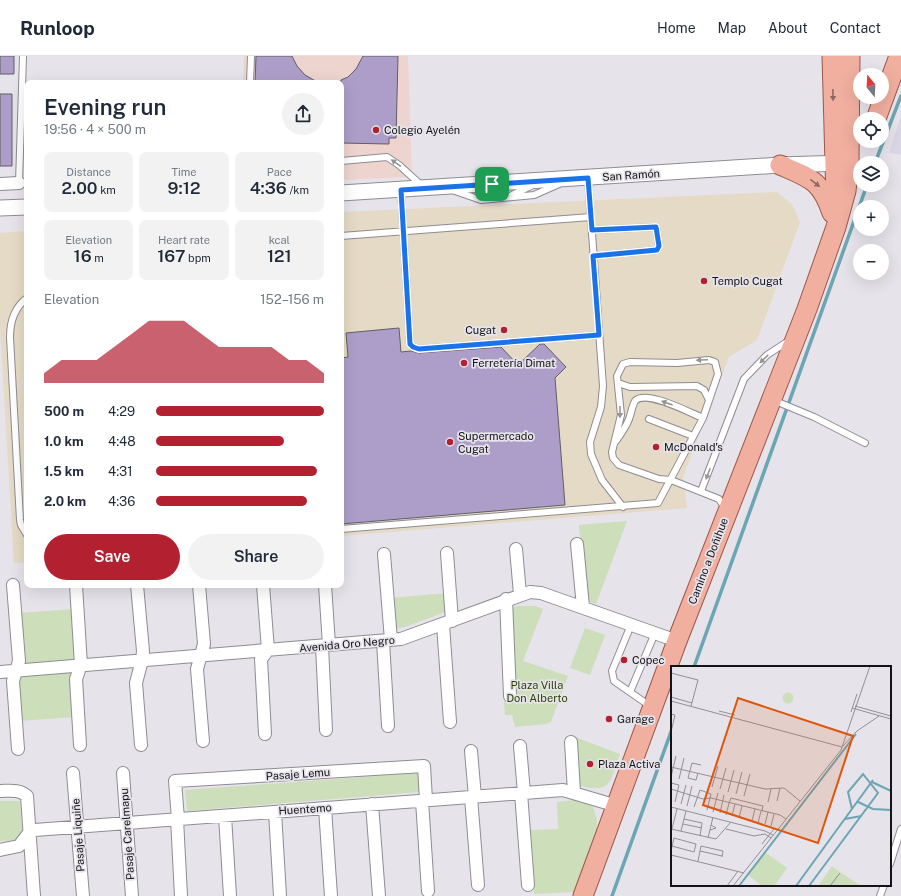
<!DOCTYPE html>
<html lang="en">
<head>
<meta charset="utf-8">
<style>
  body { margin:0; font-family:"Public Sans",sans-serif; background:#f2f2f3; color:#1f2937; height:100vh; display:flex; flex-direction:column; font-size:15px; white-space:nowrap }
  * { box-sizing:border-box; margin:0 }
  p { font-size:13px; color:#747a83 }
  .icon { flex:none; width:22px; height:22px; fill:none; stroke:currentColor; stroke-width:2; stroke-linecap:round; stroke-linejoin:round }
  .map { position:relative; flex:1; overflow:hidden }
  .drawer { position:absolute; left:24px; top:24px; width:320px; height:508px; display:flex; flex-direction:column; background:#fff; border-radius:8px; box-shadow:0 4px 16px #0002 }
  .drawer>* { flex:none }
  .needle { width:26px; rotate:342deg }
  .buttons { position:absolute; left:853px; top:12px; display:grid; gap:8px }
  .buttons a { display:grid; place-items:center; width:36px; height:36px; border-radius:50%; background:#fff; box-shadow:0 4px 16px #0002; font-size:20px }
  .pin { position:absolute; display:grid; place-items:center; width:34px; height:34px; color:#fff; margin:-17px; border-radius:8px; box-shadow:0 2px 6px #0006 }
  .round { display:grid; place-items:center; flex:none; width:42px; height:42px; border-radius:21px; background:#f2f2f3 }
  .summary { display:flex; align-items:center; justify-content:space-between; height:68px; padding:0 20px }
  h1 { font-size:22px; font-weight:600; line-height:30px }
  .stats { display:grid; grid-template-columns:repeat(3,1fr); gap:6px; height:68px; padding:4px 20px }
  .stats div { display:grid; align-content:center; border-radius:8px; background:#f2f2f3; text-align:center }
  .stats b { font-size:17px; font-weight:600 }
  .stats small { font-size:11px; font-weight:400 }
  .stats p { font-size:11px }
  .chart { height:112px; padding:8px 20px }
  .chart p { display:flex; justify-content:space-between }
  .chart svg { width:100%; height:72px; margin-top:4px; fill:#b32131; opacity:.7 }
  .primary-button { display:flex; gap:8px; margin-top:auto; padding:8px 20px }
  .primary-button a { flex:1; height:46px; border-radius:24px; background:#b32131; color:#fff; font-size:16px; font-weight:600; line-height:46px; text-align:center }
  .primary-button a+a { background:#f2f2f3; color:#1f2937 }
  ul { padding:0 20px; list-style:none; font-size:13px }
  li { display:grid; grid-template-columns:64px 48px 1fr; align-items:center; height:30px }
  li i { height:10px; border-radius:5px; background:#b32131 }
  header { display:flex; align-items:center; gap:24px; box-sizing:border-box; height:56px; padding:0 20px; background:#fff; border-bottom:1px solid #e0e1e3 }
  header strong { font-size:19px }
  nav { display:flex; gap:22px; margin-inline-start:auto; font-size:14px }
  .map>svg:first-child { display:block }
</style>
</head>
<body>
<header>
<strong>Runloop</strong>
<nav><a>Home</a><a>Map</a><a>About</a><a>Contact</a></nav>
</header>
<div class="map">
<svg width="901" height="840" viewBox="0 0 901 840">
  <rect width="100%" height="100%" fill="#e6e3eb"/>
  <path fill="#e5dac5" d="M777 136 792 148 800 166 757 284 729 301 683 421 687 452 341 480V156Z
    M27 175V506L14 507 0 272V177Z"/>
  <path fill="#dad6e5" d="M901 60V99L889 97Z"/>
  <path fill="#eed4ce" d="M244 0H408L412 121 341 124V27H243Z"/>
  <path fill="#ccdeba" d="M627 465 596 548 586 544 579 469Z
    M447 537 448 555 405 571 392 573 390 542Z
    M517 550H535L543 553 523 605 568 620 551 666 546 668 515 671 512 659H505L504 645 514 642 512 552Z
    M74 553 76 598V661L19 665 16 627 19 557Z
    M585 572 605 579 590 619 570 612Z
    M575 681 620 698C610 725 612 739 578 729Z
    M418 717 420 736 187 755 185 734Z
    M573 744 582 745 593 751 597 763V778L573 836 534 838 531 774 558 773 557 746Z
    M0 745H20L22 774 17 784 0 785Z"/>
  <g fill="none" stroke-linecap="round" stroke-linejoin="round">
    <path stroke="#6ca5b3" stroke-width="3.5" d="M875 107 901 40
      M694 611 867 129
      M612 840 672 673"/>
  </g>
  <path fill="#ac9ec9" stroke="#605e64" d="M0 0H14V18H0Z
    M256 0H292L297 10 305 19 319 27H255Z
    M363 0H398L396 82H389V88L341 87V24L348 21 356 13Z
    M0 38H12V110H0Z
    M399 272 401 296 411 295 419 297 501 291 518 309 540 288H544L566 311 555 322 565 449 341 468V302L348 301 346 277Z"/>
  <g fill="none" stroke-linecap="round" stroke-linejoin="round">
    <g stroke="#8e8c93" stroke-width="8">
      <path id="service" d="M250 27 251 0
        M341 105 387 101 399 109 421 129
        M588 122 603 330 601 351 590 386 591 398 602 424 623 451
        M19 127 23 0
        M401 134 410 288 413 291 419 293 599 279
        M452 134 481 144 534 139 559 128
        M510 140 531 130
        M592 174 656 171 659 190 657 194 593 200
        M341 180 591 161
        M27 242C14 252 10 266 10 281L20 464 21 469 27 479
        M618 327 630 331 697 330 704 334 709 344
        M773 344 814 361 865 387
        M649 363 693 380
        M616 385C621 378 626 371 629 363 631 358 632 350 635 345 646 333 690 357 703 362
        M701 435 744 323 767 299 790 284
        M341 473 658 447 703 362 718 318 715 306 709 304 677 307 630 306 623 308 617 320 621 359 612 396 613 402 619 409 659 423 671 424 719 443 725 452
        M631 569 612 615 614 625 650 650
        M630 636 655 577
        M890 808 901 773
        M880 840 884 829"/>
    </g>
    <g stroke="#8e8c93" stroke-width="14">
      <path id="minor" d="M0 128 19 127
        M577 488 583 551
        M516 493 520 538
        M447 497 452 565
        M384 498 391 584
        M13 529 19 605 13 625 18 693
        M76 529 81 609 76 623 80 689
        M137 529 143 595 142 604 136 627 141 689
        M199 529 204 588 197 613 203 685
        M263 529 268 594 261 603 265 678
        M325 529 329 589
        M506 543 510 640
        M443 569 450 666
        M383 585 388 670
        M322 590 326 674
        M0 616 401 583 530 536 541 537 677 585
        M571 686 574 736
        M520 690 524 737
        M471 695 475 741
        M73 717 83 840
        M123 717 132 840
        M0 735C10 735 19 733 27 740L34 840
        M521 737 528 829
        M471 741 478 829
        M422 745 428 835
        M372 748 379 840
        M325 752 331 840
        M275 756 280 840
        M225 760 230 840
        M177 763 181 840
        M178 763 175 725 424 710 426 744
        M0 794 19 790 28 778 35 774 563 734 617 750"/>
    </g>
    <g stroke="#8e8c93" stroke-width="17">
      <path id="tertiary" d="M341 137 780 109 845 107
        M0 152 27 151"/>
    </g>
    <g stroke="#9e5647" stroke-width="21">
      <path id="primary" d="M832 0 836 144
        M876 63 899 0
        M780 109C810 122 821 124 832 157
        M583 840 677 585 807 253 836 171 846 135 849 107 850 0"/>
    </g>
    <use href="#service" stroke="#fff" stroke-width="6"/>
    <use href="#minor" stroke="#fff" stroke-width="12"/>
    <use href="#tertiary" stroke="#fff" stroke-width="15"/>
    <use href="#primary" stroke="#f1afa0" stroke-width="19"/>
  </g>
  <defs><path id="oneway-solid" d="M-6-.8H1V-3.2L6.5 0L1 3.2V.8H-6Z"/></defs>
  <g fill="#8e6962">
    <use href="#oneway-solid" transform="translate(833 39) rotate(89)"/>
    <use href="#oneway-solid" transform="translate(815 127) rotate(38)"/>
  </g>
  <g fill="#959596">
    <use href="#oneway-solid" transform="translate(396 107) rotate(-145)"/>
    <use href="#oneway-solid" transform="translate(764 303) rotate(136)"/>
    <use href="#oneway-solid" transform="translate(702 304) rotate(178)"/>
    <use href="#oneway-solid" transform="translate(667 347) rotate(-160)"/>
    <use href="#oneway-solid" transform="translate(620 356) rotate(90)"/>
    <use href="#oneway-solid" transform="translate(708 418) rotate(111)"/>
  </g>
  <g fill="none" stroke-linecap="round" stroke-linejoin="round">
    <g stroke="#fff" stroke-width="8">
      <path id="route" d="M588 122 592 174 656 171 659 190 657 194 593 200 599 279 419 293 413 291 410 288 401 134Z"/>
    </g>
    <use href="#route" stroke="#1a73e8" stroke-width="5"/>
  </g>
  <g fill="#b32131" stroke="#e6e3eb" stroke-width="1.5">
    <circle cx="376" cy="74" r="4"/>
    <circle cx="704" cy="225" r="4"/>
    <circle cx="504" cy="274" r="4"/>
    <circle cx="464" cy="307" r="4"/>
    <circle cx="450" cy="386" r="4"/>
    <circle cx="656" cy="391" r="4"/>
    <circle cx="624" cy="604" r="4"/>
    <circle cx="609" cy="663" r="4"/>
    <circle cx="590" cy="708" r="4"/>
  </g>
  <g text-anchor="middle" stroke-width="3.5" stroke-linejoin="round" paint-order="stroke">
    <g font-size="11" fill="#141416" stroke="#e6e3eb" text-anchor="start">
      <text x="384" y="78">Colegio Ayelén</text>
      <text x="712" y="229">Templo Cugat</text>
      <text x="496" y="278" text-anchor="end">Cugat</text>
      <text x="472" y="311">Ferretería Dimat</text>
      <text x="458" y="384">Supermercado<tspan x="458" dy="13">Cugat</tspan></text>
      <text x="664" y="395">McDonald's</text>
      <text x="632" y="608">Copec</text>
      <text x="617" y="667">Garage</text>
      <text x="598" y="712">Plaza Activa</text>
    </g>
    <g font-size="11" fill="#141416" stroke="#e6e3eb">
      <text transform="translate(631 119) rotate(-4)" y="4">San Ramón</text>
      <text transform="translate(708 505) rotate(-69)" y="4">Camino a Doñihue</text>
      <text transform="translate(347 588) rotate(-5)" y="4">Avenida Oro Negro</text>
      <text transform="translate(298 718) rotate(-4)" y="4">Pasaje Lemu</text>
      <text transform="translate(305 753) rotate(-4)" y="4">Huentemo</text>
      <text transform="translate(127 778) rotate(-94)" y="4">Pasaje Carelmapu</text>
      <text transform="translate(78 779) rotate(-94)" y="4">Pasaje Liquiñe</text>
    </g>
    <g font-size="11" fill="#294100" stroke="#e6e3eb">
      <text x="537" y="633">Plaza Villa<tspan x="537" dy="13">Don Alberto</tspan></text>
    </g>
  </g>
  <g transform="translate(671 610)">
    <rect width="220" height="220" fill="#e6e3eb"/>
    <path d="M111.5 32a5.5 5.5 0 1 1 11 0a5.5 5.5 0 1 1-11 0ZM94 186 116 202 103 220H91L76 208ZM161 200 163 202 190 220H147Z" fill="#ccdeba"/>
    <path fill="none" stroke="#6ca5b3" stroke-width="2" d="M201 116 220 125M187 136 202 143 220 144M174 153 190 150M68 220 185 68M125 220 202 114M138 220 207 127 192 108 177 126 181 143"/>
    <path fill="none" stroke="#929096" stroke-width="1" d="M0 7 27 14 20 40M0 31 21 37M0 35 171 81M184 40 220 50M181 42 220 53M48 45 64 49M180 46 186 28M0 48 4 49 0 66M172 80 186 65 208 50M0 101 94 123 113 122 129 135M27 107 25 114 17 112 21 97 30 99M0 111 5 90M8 113 13 92M0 117 8 119 4 136M41 121 47 100M0 123 32 133 40 132 109 149 115 153M49 123 55 102M57 126 63 104M65 128 71 106M73 130 79 108M106 135 109 122M97 136 100 123M58 137 60 132 92 140 91 145M10 138 15 119M16 140 21 120M0 141 94 165 102 169M23 141 29 124 40 128 36 144M42 146 47 127M49 147 53 129M55 149 58 137M61 150 64 138M68 152 71 140M13 153 31 157 29 170M81 155 84 143M87 157 90 145M12 158 31 162M94 158 97 146M100 160 103 148M0 163 45 173 60 156M1 163 6 143M55 163 83 170 94 168 100 172M39 164 45 162 40 159M10 165 15 145M37 172 42 151M91 178 103 163M0 185 3 172 25 178 23 186 1 180M29 185 51 190M0 189 73 207M27 195 30 180 52 185 51 191M56 220 67 205M62 220 170 84 199 0M159 220 169 207"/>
    <path fill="#dd560c" fill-opacity="0.15" stroke="#dd560c" stroke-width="2" d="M67 32 182 70 147 177 32 139Z"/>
    <rect width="220" height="220" fill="none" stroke="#141416" stroke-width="2"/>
  </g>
</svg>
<div class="buttons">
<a><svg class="needle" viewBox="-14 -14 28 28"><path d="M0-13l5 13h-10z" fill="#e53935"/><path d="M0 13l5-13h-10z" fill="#747a83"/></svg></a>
<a><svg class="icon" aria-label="locate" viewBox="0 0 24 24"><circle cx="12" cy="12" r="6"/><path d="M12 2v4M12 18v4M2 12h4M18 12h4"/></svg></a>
<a><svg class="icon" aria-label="layers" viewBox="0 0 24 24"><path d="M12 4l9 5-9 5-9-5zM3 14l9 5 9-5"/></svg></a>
<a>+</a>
<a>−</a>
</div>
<div class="pin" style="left:492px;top:128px;background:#1e9e55"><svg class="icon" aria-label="arrive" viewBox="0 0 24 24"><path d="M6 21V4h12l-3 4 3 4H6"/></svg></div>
<section class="drawer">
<div class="summary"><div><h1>Evening run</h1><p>19:56 · 4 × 500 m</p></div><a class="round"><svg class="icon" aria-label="share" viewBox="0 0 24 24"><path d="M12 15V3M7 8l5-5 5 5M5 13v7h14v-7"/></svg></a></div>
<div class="stats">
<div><p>Distance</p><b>2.00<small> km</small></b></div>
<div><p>Time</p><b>9:12</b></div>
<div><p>Pace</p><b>4:36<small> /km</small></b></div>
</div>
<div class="stats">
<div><p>Elevation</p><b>16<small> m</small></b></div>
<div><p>Heart rate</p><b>167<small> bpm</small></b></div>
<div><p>kcal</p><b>121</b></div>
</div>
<div class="chart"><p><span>Elevation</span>152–156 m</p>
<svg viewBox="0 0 160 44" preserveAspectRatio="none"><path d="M0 44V38L10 30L20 30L30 30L40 22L50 14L60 6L70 6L80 6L90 14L100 22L110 22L120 22L130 22L140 30L150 30L160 38V44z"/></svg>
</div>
<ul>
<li><b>500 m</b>4:29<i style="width:100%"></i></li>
<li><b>1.0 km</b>4:48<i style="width:76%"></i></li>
<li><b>1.5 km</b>4:31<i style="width:96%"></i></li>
<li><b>2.0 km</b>4:36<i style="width:90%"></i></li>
</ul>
<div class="primary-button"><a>Save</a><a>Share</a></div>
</section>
</div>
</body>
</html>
